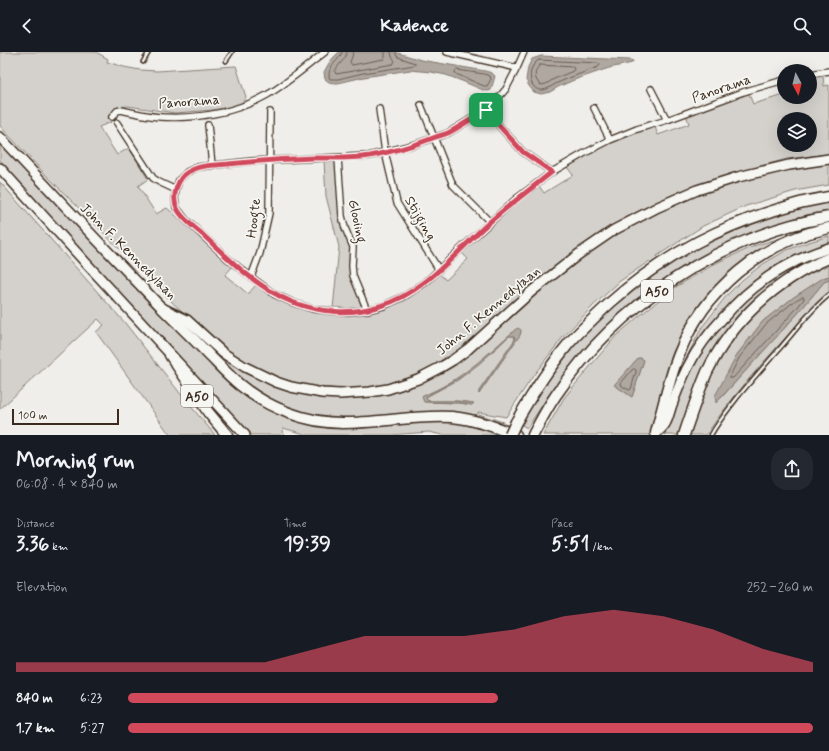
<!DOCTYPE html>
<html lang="en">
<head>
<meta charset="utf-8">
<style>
  body { margin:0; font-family:Mynerve,sans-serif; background:#242831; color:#f1f3f6; height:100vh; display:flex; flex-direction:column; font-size:15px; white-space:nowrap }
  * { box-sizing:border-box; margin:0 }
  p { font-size:13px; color:#9ea1a6 }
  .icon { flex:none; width:22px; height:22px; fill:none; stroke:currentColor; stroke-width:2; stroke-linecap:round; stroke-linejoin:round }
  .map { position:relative; height:383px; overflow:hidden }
  .panel { display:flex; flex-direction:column; background:#171b24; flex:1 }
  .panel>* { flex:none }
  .needle { width:26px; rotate:173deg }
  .tools { position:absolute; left:777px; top:12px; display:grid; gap:8px }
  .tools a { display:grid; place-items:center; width:40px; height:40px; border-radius:50%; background:#171b24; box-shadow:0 4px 16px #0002; font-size:20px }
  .scale { position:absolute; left:12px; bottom:10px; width:107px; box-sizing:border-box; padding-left:4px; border:2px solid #3b2a1e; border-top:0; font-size:11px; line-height:14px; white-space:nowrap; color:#3b2a1e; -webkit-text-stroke:3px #f6f6f2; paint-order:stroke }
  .pin { position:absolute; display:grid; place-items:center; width:34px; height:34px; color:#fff; margin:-17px; border-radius:8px; box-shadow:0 2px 6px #0006 }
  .round { display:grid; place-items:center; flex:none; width:42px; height:42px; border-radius:16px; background:#242831 }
  .head { display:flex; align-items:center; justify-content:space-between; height:68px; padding:0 16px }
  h1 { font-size:22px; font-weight:700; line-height:30px }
  .stats { display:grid; grid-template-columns:repeat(3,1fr); gap:6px; height:68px; padding:4px 16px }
  .stats div { display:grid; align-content:center }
  .stats b { font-size:20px; font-weight:700 }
  .stats small { font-size:11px; font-weight:400 }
  .stats p { font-size:11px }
  .chart { height:112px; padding:8px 16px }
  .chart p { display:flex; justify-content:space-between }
  .chart svg { width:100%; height:72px; margin-top:4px; fill:#d1495b; opacity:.7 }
  ul { padding:0 16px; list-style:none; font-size:13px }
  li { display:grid; grid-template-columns:64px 48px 1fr; align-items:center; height:30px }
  li i { height:10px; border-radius:5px; background:#d1495b }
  header { display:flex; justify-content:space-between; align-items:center; height:52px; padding:0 16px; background:#171b24; font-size:18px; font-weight:700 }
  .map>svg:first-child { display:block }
</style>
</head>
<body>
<header><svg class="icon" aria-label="back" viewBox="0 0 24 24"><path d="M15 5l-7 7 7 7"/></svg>Kadence<svg class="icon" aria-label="search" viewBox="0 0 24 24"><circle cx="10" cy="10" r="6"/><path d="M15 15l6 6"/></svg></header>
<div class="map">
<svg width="829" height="383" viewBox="0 0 829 383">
  <rect width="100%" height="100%" fill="#efeeea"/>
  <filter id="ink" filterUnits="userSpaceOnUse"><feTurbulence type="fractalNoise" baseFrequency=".025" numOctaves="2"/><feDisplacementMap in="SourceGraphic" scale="8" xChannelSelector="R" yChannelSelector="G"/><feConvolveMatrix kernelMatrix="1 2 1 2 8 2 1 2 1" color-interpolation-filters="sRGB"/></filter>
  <g filter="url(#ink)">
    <path fill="#d4d1cc" stroke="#887e75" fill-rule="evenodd" d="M0 0H96L108 7 107 10 124 15 140 18 157 19 236 14 246 45 240 53 212 58 175 61 128 54 118 55 111 61 109 67 111 70 99 75 117 103 129 96 148 127 138 134 156 162 167 156 233 214 225 223 248 242 256 233 276 246 326 261 384 256 393 253 403 249 423 236 439 222 446 228 468 207 461 200 508 157 539 134 544 141 573 123 567 115 589 102 617 88 655 75 658 83 689 72 686 62 749 42 753 52 784 43V45H810V27L823 24 824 34 829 33V102L787 107 736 121 615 173 454 302 427 317 402 328 372 336 340 337 307 334 276 325 247 312 227 298 175 253 43 120 0 74ZM784 67H810V93H784Z
      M0 90 213 312 286 365 436 369 468 371 498 379 496 383H442L429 380 391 383H308L283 376 282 380 285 383H251L135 258 55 170 0 108Z
      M324 109H336L339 165 351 196 350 216 362 256 333 257 339 195 326 144Z
      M829 110V133L795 139 746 154 703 174 660 202 620 229 593 254 563 285 533 324 506 365 478 360V362L503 370 502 373 489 367 475 364 342 367 308 362 272 348 243 329 218 306 195 282 220 303 306 342 342 347 372 345 404 337 431 326 457 311 483 290 538 241 581 205 619 181 659 160 698 142 739 129 789 116ZM516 277 520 283 479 342V339L514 289 515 287 514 284H509L491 301 458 328 426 345 427 349H429C443 349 459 348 473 351L472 353 460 351 425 350 423 344C440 337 457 328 472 316 487 305 501 290 516 277Z
      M0 130 125 271 183 345 215 383H170L96 280 104 273 98 267 0 357Z
      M829 149V159L802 164 777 172 753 181 713 198 672 222 632 251 605 276 579 303 552 339 527 376 522 373 525 368 524 366 544 333 575 293 601 265 629 240 666 213 710 188 751 171 799 155Z
      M794 182 759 200 717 234 690 267 673 300 668 314 650 383H543L564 346 592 312 616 284 638 265 674 236 718 210 757 193ZM638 306 644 308 632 345 615 333Z
      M829 184V193L791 208 706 280 662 374 675 329 686 306 702 275 727 243 742 228 763 212 787 198 809 190Z
      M829 198V204L796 220 722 290 681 383H665L676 350 693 312 712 284 752 240 794 212Z
      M829 209V224L823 226 794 245 763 269 736 304 716 350 722 345 800 259 824 230 829 228V240L821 247C781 291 739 334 706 383H686L709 323 746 267 780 237Z"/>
    <path fill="#afa8a1" stroke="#81766d" d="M339 0H395L421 8 485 19 492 21 495 24 491 38 488 39 483 38 462 29 446 23 431 20 410 18 364 25 338 31H333L329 30 325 27 324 20 329 11 333 6Z
      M541 4 630 8 633 9V10L632 11 609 16 574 28 558 35 550 40 541 42 534 40 529 34 526 28 528 15 532 7Z
      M829 224V228L824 230 800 259 716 351 715 344 736 304 763 269 794 245 823 226Z
      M518 276 521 278V280L520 283 480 340 479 342V339L514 289 515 287 514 284H509L480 311 463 324 426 345 427 348 429 349H456L474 351 472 353 460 351 424 350 422 345 423 344C462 328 485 304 516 277Z
      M638 306H641L644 308 632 345 614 333Z"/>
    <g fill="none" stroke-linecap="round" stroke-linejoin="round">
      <path stroke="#695c52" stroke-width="1" d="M342 0C340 9 328 12 329 25L330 27H338L363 21 415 13V11L398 5 396 3V0
        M347 0C346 8 338 12 335 19L336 22 393 12 395 9 392 5 391 0
        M353 0 352 5 350 10 352 13 384 7 385 5V0
        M539 8 598 11 600 13 598 15C585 20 571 25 557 31 553 33 549 37 543 38 528 40 526 14 539 8Z
        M540 13 573 15 574 17 573 19 554 27 546 32 541 33C534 28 533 19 540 13Z
        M457 18 484 22 490 24 491 27 487 34H484L456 22 455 20Z
        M802 245H804V247L797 256 733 326H730V324L739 306 766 272 796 248Z
        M634 317 636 318V320L631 337 629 338 622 334 621 331 632 318Z"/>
      <g stroke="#3b2a1e" stroke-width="5.5">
        <path id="service" d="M226 9 232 0
          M143 10 149 0
          M711 383C718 370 728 358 737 346 752 328 766 312 781 295 796 278 811 257 829 243"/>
      </g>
      <g stroke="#3b2a1e" stroke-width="8">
        <path id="minor" d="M447 0 517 16
          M524 0 517 16 506 37 493 52 486 58 448 81 416 92 369 104 252 109 198 115 187 120 179 128 176 138 175 146 176 155 186 168 227 206 251 225 274 242 294 251 313 257 330 259 348 260 367 258 383 254 405 244 426 230 465 193 516 147 552 120 583 102 610 88 637 77 667 68 743 40 784 28
          M810 22 829 19
          M651 37 667 68
          M421 53 453 133 490 170
          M594 56 610 88
          M379 57 385 100 397 151 439 218
          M486 58 502 77 523 100 552 120
          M112 65 117 59 121 58C134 61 147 64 160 65 196 67 235 61 267 43 286 32 307 14 325 0
          M117 71 153 126 159 130 176 138
          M208 73 212 113
          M338 106 342 164 345 176 353 195 352 214 353 224 367 258
          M251 225 260 201 269 161 270 60"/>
      </g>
      <g stroke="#3b2a1e" stroke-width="12">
        <path id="trunk" d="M0 85 96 187 162 256 187 268 223 301 245 315 276 330 291 335 322 341 340 342 370 340 388 337 418 327 443 314 453 308 468 297 532 239 579 202 614 178 658 155 697 138 738 125 789 113 829 107
          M0 116 86 211 245 383
          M656 382C659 378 664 375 666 370 669 364 670 357 673 350 678 337 683 323 690 311 698 295 710 280 722 267 752 232 785 210 829 196"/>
      </g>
      <g stroke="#3b2a1e" stroke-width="13">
        <path id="motorway" d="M162 256C178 272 194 287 209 303 219 313 229 324 240 333 268 356 306 371 343 371 379 371 415 363 452 365 474 367 495 375 516 383
          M170 303 208 360 227 383
          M516 370C532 342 549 315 570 290 583 276 597 263 611 250 666 201 726 171 796 152 807 149 818 147 829 145
          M656 381C663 355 669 327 679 302 704 238 761 190 829 176
          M533 383C540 370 547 356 556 343 617 253 720 183 829 165
          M684 383C691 362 698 341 707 320 732 269 776 228 829 206"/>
      </g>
      <use href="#service" stroke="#f6f6f2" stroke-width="2.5"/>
      <use href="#minor" stroke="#f6f6f2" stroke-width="5.5"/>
      <use href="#trunk" stroke="#f6f6f2" stroke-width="9"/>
      <use href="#motorway" stroke="#f6f6f2" stroke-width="10"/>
      <g stroke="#3b2a1e" stroke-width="13" stroke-linecap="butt">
        <path id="motorway-bridge" d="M510 383 516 370"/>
      </g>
      <use href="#motorway-bridge" stroke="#f6f6f2" stroke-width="10"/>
    </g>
  </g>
  <g fill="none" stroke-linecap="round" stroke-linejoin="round" filter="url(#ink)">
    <g stroke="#fff" stroke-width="8">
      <path id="route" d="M486 58 502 77 523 100 552 120C529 138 505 156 483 176 452 205 422 242 380 254 352 263 320 261 292 250 257 236 229 207 202 182 194 175 181 166 177 156 171 144 178 126 188 120 199 113 215 113 228 112 256 109 284 107 313 106 332 106 351 107 370 104 391 100 413 94 433 86 438 84 443 83 448 81 461 74 474 65 486 58Z"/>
    </g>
    <use href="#route" stroke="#d1495b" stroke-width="5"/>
  </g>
  <g text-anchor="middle" stroke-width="3.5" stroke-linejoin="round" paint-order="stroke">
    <g fill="#f6f6f2" stroke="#73675e" stroke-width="1">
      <rect x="641" y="228" width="32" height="22" rx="3"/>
      <rect x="181" y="333" width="32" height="22" rx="3"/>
    </g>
    <g font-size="13" font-weight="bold" fill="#3b2a1e">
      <text x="657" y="244">A50</text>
      <text x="197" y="349">A50</text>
    </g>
    <g font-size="14" fill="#3b2a1e" stroke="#f6f6f2">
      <text transform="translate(721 36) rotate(-19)" y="5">Panorama</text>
      <text transform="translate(189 49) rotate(-4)" y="5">Panorama</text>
      <text transform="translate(253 166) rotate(-83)" y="5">Hoogte</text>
      <text transform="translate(421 166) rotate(60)" y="5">Stijging</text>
      <text transform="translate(358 169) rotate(78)" y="5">Glooiing</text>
      <text transform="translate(129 199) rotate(45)" y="5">John F. Kennedylaan</text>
      <text transform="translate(488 258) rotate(-40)" y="5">John F. Kennedylaan</text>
    </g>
  </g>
</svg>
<div class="tools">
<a><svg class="needle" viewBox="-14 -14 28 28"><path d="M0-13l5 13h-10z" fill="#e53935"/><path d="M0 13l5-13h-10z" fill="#9ea1a6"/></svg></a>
<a><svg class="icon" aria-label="layers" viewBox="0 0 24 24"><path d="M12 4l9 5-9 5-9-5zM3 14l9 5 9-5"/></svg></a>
</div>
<div class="scale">100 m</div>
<div class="pin" style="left:486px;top:58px;background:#1e9e55"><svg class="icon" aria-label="arrive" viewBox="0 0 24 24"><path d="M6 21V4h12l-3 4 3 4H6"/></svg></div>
</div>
<section class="panel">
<div class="head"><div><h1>Morning run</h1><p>06:08 · 4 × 840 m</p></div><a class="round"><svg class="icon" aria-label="share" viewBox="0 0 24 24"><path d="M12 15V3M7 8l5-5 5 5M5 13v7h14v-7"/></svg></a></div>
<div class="stats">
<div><p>Distance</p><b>3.36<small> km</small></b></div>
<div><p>Time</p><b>19:39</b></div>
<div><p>Pace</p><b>5:51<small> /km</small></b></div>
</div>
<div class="chart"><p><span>Elevation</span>252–260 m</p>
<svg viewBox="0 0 160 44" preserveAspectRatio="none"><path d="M0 44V38L10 38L20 38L30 38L40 38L50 38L60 30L70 22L80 22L90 22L100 18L110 10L120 6L130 10L140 18L150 30L160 38V44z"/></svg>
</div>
<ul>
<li><b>840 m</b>6:23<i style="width:54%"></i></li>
<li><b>1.7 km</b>5:27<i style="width:100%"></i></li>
</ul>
</section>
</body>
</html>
